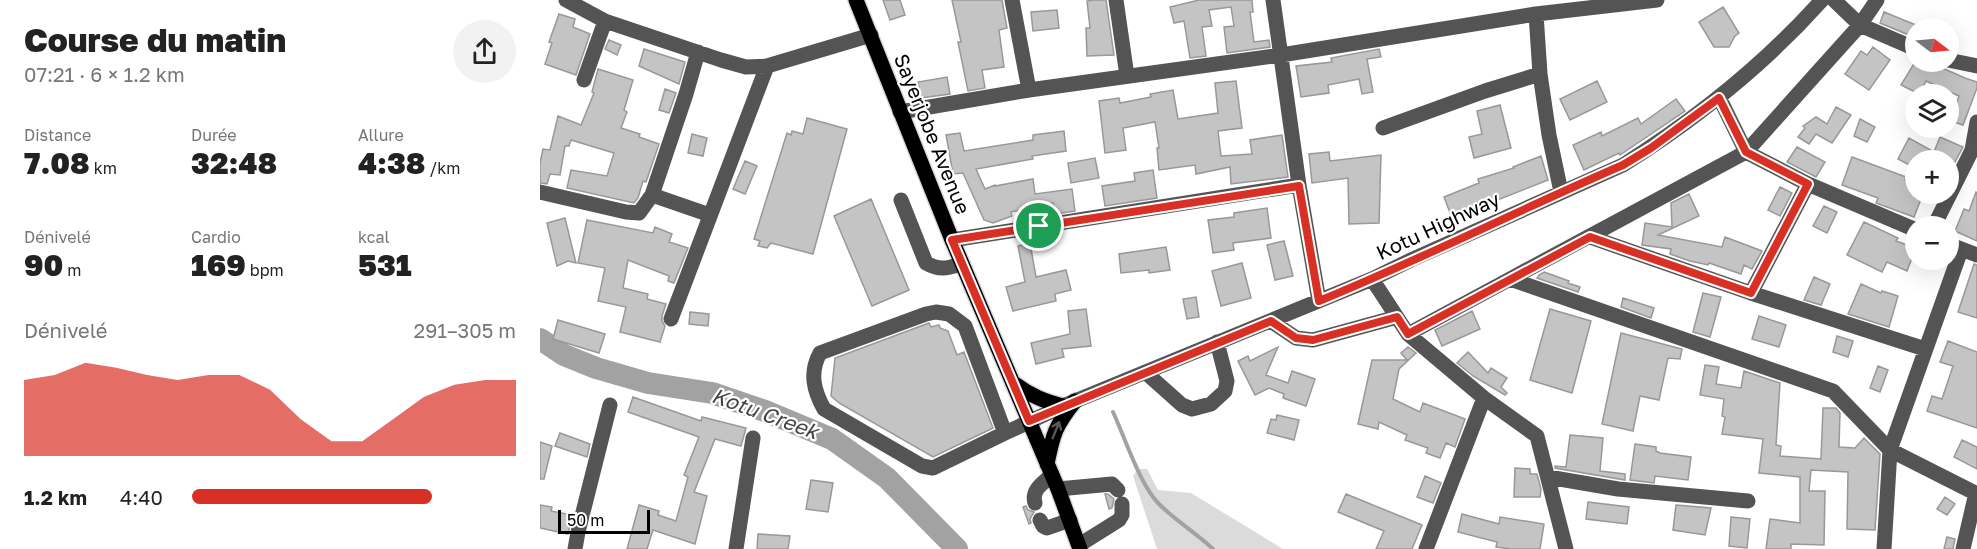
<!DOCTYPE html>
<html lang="fr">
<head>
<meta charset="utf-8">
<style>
  body { margin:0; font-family:"Golos Text",sans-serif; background:#f2f2f2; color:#222; height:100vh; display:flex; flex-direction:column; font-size:22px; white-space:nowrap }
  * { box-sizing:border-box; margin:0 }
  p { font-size:20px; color:#767676 }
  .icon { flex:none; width:33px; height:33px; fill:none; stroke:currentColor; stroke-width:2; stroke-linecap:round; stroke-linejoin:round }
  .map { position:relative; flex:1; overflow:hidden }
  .details { display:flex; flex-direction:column; background:#fff; width:540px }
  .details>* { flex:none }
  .needle { width:39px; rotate:106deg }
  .controls { position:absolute; left:1365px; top:18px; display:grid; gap:12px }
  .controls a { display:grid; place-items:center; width:54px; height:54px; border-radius:50%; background:#fff; box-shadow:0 6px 24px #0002; font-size:30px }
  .scale { position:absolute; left:18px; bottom:15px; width:92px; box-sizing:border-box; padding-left:6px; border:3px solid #000; border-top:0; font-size:16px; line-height:21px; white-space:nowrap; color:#000; -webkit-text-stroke:4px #fff; paint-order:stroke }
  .pin { position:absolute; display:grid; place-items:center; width:51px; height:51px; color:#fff; margin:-26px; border:3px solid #fff; border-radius:50%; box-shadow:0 2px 6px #0007 }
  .round { display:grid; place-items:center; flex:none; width:63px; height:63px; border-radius:32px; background:#f2f2f2 }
  .head { display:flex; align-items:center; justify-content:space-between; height:102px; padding:0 24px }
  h1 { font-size:33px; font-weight:800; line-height:45px }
  .figures { display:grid; grid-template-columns:repeat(3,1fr); gap:9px; height:102px; padding:6px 24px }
  .figures div { display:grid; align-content:center }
  .figures b { font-size:30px; font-weight:800 }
  .figures small { font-size:16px; font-weight:400 }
  .figures p { font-size:16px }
  .chart { height:168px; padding:12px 24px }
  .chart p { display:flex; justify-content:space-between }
  .chart svg { width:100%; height:108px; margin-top:6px; fill:#d93025; opacity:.7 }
  ul { padding:0 24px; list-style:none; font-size:20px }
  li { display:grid; grid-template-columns:96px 72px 1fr; align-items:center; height:45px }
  li i { height:15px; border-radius:8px; background:#d93025 }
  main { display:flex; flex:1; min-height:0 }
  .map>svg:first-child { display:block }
</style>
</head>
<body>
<main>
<section class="details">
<div class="head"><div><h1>Course du matin</h1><p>07:21 · 6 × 1.2 km</p></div><a class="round"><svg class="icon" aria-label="share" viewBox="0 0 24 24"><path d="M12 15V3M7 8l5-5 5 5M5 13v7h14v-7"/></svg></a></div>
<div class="figures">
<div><p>Distance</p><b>7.08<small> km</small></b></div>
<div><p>Durée</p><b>32:48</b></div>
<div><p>Allure</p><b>4:38<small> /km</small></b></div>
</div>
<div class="figures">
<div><p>Dénivelé</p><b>90<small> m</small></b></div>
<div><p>Cardio</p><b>169<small> bpm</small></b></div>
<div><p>kcal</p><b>531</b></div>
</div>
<div class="chart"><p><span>Dénivelé</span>291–305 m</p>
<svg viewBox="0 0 160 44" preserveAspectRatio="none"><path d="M0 44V13L10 11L20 6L30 8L40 11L50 13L60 11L70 11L80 17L90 29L100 38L110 38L120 29L130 20L140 15L150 13L160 13V44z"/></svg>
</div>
<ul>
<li><b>1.2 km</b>4:40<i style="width:74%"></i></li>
</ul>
</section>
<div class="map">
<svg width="1437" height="549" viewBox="0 0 1437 549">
  <rect width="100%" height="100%" fill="#fff"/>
  <path fill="#dbdbdb" d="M598 469H607L618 490 651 493 743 549H617L593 476Z"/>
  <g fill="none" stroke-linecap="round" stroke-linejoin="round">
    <path stroke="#a2a2a2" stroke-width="4" d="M573 412C585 438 600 485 619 504 636 521 656 533 673 549"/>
    <path stroke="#a2a2a2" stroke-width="22" d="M0 339 24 355 56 368 108 383 172 393 225 411 292 439 347 478 417 549"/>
  </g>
  <path fill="#c4c4c4" stroke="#989898" stroke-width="1.5" d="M343 0H360L365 15 350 20Z
    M412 0H462L467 28 459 30 464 67 442 70 445 88 428 91 418 42H421Z
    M553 0H566L574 55 547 56 546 28H550L547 1Z
    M659 0H712L713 12H710L714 42 729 40 730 47 687 53 684 27 694 26 691 7 669 10 672 26 662 27 666 56 650 58 644 21 634 23 630 7Z
    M1183 7 1199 33 1195 36 1189 47H1174L1159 22Z
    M517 10 519 28 493 31 491 12Z
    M1344 12 1376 25V38L1340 23Z
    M19 14 35 19 33 27 50 34 36 75 5 64 12 43 9 42Z
    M69 40 81 45 77 55 65 49Z
    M1333 47 1350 60 1329 90 1305 74 1321 51 1327 55Z
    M104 49 145 62 139 84 99 66Z
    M839 49 841 57 827 59 833 92 822 94 819 79 788 85 789 93 761 97 756 66 792 62 791 58Z
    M1375 62H1397L1395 65 1425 78 1437 82V88L1423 125 1411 121 1419 96 1386 81 1379 94 1361 85Z
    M58 69 93 80 84 110 87 112 81 128 100 134 99 137 119 144 106 182 103 181 98 198 94 203 27 188 31 170 67 176 74 153 31 140 29 146H25L20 175 10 174 7 184 0 183V163L3 149 10 150 18 116 41 125 54 93 52 92Z
    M407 77 410 94 381 98 378 82Z
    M696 81 702 128 678 131 681 156 712 154 710 140 742 135 748 177 691 184 690 167 656 174 655 165 619 170 617 148H619L615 122 583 128 586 150 565 153 559 101 579 98 580 103 611 97 610 94 633 90 638 119 678 113 675 83Z
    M1057 81 1067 102 1030 120 1020 99Z
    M125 89 136 93 129 113 119 110Z
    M1136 99 1145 111 1080 155 1079 153 1044 170 1033 145 1061 132 1062 136 1098 118 1101 124Z
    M960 105 971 148 934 158 929 137 942 134 937 111Z
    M1296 107 1311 115 1292 143 1276 134 1269 144 1258 137 1265 128 1263 126 1276 117 1287 124Z
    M267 118 307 129 273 254 231 243 227 248 218 246 220 241 214 239 247 133 251 135 252 131 263 134Z
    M1320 119 1335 127 1327 142 1314 136Z
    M524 131 526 151 492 156 493 159 436 169 445 189 455 185V186L493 179 495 194 532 189 535 211 515 214 513 203 471 212 472 216 453 223 444 220 423 173 413 174 406 135 420 133 424 151 493 140V135Z
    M152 134 167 138 163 156 148 153Z
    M1400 137 1423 147 1408 175V160H1374L1371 166 1358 159 1369 138 1394 152Z
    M1257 147 1285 162 1276 177 1247 162Z
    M789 152 790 161 841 155 839 223 809 224 808 178 772 183 769 154Z
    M1001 156 1008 180 912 218 904 197 939 183 938 179 974 168 973 167Z
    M1312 157 1366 177 1365 180 1376 184V194H1383L1374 217 1336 203 1338 198 1302 185Z
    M555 158 559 178 531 183 528 163Z
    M205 161 217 166 205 194 193 189Z
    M613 170 617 198 565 206 562 186 595 181 594 173Z
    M1240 187 1252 193 1240 216 1228 210Z
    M1436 192 1437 193V241L1415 231 1424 209 1429 211Z
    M1149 194 1159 216 1118 235 1182 247 1185 237 1222 251 1212 269 1204 265 1201 274 1169 263 1168 265 1150 261 1130 254 1131 249 1102 245 1105 223 1132 227 1131 203Z
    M331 199 369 290 332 306 294 216Z
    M1284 206 1297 212 1287 233 1273 226Z
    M727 208 731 238 693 243 694 250 673 253 668 220 694 217V213Z
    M25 218 36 263 28 261 17 266 7 223Z
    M47 220 113 233 115 227 132 234 129 242 148 248 134 283 128 281 129 276 88 260 83 288 108 294 107 299 126 304 122 316V321L125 326 120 342 80 332 86 307 58 301 65 268 38 263Z
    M1324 222 1358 238 1356 241 1376 248 1367 271 1347 262 1342 272 1307 255Z
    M744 241 753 276 735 280 727 245Z
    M490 243 496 277 526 270 531 290 515 294 516 301 473 311 466 287 485 282 478 246Z
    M626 247 630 270 609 273V270L581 273 579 254Z
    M702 263 711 298 681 306 672 271Z
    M1434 264 1437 265V318L1418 312Z
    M1004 272 1029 281 1028 283 1040 287 1038 292 997 278 999 275Z
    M1274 277 1290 284 1281 305 1264 300Z
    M1321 284 1341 293 1342 291 1358 296 1349 327 1308 314Z
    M1163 293 1181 297 1170 337 1153 332Z
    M656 297 659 317 647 319 643 299Z
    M1083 298 1114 308 1111 318 1081 307Z
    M546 309 551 346 522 349 524 357 496 364 491 343 530 334 528 311Z
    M1010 309 1051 321 1032 393 990 380Z
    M932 311 940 329 902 346 895 330Z
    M150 312 169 314 168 326 149 324Z
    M1219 316 1246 325 1239 347 1212 339Z
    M18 320 65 334 59 353 13 339Z
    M389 323 391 327 399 325 400 328 408 331 417 355 424 352 453 428 393 457 299 403 291 396 295 358Z
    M1081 333 1142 349 1140 359 1128 358 1119 400 1100 396 1093 431 1062 424Z
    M1297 336 1313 341 1308 357 1293 352Z
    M1408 341 1437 352V428L1387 411 1392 396 1402 399 1413 366 1400 362Z
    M738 347 726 375 748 383 752 371 775 379 766 406 743 398 744 394 729 388 715 395 698 361 708 356 710 361Z
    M868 347 876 353 859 369 853 399 880 412 883 403 925 419 915 447 906 443 900 458 886 453 888 448 865 440 867 435 839 422 838 429 818 424 832 360H867L861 353Z
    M928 352 948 373 951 368 967 378 961 387 967 393 965 395 933 376 917 363Z
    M1165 365 1179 367 1176 384 1201 388 1204 371 1240 383 1236 445 1241 446 1240 456 1281 459 1283 408H1296L1300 413 1299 447 1315 448 1324 438 1340 454 1335 530 1307 529 1308 472 1271 470 1269 491H1285L1284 545 1251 544V549H1226L1230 519 1260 523V477L1219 473 1223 439 1182 434 1185 417 1182 416 1184 399 1160 395Z
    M1338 366 1348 370 1340 392 1330 388Z
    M93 397 161 421 162 417 206 428 201 446 175 439 154 492 167 496 155 544 113 530 107 549H87L99 505 119 511 118 515 136 521 148 477 144 475 159 437 88 412Z
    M737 415 759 420 754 440 727 433 731 419 736 420Z
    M20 433 50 444 47 457 15 446Z
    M1030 435 1063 438 1060 471 1085 474V480L1015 468V466L1026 467Z
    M1422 440 1437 447V469L1414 457Z
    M0 442 12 446 4 479H0Z
    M1095 444 1116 447V451L1120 453 1151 457 1148 480 1115 476 1114 483 1090 480Z
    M975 468 990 469V474H997L1001 489 1000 497H974Z
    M885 476 901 483 893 503 877 497Z
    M271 480 293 483 288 512 266 509Z
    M565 494H568L574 499 572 508 569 509Z
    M806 494 882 525 872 549H836L844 531 798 512Z
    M1405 497 1415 504 1407 515 1397 509Z
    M1048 502 1089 507 1087 524 1046 519Z
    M0 505 12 507 11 511 32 515 28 534 0 528Z
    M1136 505 1171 508 1165 535 1133 530Z
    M486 506 488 510 494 512 490 519 491 523 489 524 483 507Z
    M922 514 959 524 960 517 1004 524 1000 549H971L956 547 957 542 918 532Z
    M1191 517 1210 519 1207 548 1189 546Z
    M218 534 250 536 248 549H217Z
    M1407 537 1415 539 1413 549H1404Z"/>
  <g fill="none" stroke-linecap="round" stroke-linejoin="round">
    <g stroke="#dbdbdb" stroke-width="18">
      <path id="major" d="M316 0 412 240 518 489 540 549
        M475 384C491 396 504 401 523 406
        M507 464C513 434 515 426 535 401"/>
    </g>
    <path stroke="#545454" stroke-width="15" d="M26 0 65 21 181 60 206 67 227 66 331 35
      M472 0 489 90
      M576 0 587 76
      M733 0 759 185 779 301
      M1294 0 1320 25 1376 49
      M996 14 1000 74 1009 135 1021 192
      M1408 60 1437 66
      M44 80 65 21
      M1179 97 1206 152 1268 184 1376 230
      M360 112 489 90 741 55 996 14 1117 0
      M843 128 945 91 1000 74
      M0 192 86 212 99 213 112 195 146 94 158 52
      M112 195 170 215
      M361 200 386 263C400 271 408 268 422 264
      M1394 226 1432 150 1437 122
      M1050 237 1211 293 1385 349
      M412 240 759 185
      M1408 244 1437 255
      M832 279 868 334 970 279 1293 391 1350 450 1437 494
      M970 279 1206 152 1320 25 1337 0
      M1211 293 1268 184
      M131 319 227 66
      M731 321 756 338 773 340 857 317
      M868 334 944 398 997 436 1026 549
      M605 372 642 405 652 409 671 404 685 391 687 381 677 342
      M465 433 393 468 382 466 284 409C274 391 269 373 280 353L386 314 396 312 409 314 425 326 465 433 523 406 832 279 873 259 1083 165C1156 119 1224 65 1282 0
      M1008 477 1078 489 1208 501
      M518 489 572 484 578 490
      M495 503C491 490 503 483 512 475
      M500 520 503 526 507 528 530 520
      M539 545 579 520 582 515V504
      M35 549 38 532 70 405
      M196 549 213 438
      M886 549 944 398
      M1344 549 1350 450 1421 250
      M1423 549 1436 493"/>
    <use href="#major" stroke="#000" stroke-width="15"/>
  </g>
  <defs><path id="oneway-shaft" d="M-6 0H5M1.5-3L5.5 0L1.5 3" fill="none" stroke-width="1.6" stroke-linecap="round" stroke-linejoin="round" transform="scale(1.5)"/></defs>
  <use stroke="#595959" href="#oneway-shaft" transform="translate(516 430) rotate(-68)"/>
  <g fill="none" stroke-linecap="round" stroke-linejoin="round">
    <g stroke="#fff" stroke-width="12">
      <path id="route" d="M1179 98 1206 152 1268 184 1211 293 1050 237 868 334 857 317 773 340 756 338 731 321 489 421 412 240 759 186 779 301C882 259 981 209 1083 165L1111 148Z"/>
    </g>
    <use href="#route" stroke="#d93025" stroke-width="8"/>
  </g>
  <g text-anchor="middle" stroke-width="4.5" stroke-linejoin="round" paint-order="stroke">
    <g font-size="20" fill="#000" stroke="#fff">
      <text transform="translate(392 134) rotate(68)" y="7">Sayerjobe Avenue</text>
      <text transform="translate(898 226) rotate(-25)" y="7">Kotu Highway</text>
    </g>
    <g font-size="21" font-style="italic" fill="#434343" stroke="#fff">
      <text transform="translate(225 414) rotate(20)" y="7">Kotu Creek</text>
    </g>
  </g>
</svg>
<div class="controls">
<a><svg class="needle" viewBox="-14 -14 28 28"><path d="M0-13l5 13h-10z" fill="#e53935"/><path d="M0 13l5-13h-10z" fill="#767676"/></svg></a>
<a><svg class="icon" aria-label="layers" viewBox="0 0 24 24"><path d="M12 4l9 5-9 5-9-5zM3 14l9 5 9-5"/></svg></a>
<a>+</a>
<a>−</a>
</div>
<div class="scale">50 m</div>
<div class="pin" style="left:499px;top:226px;background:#1e9e55"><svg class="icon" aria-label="arrive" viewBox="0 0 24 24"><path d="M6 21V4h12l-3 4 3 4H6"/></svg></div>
</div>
</main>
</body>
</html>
